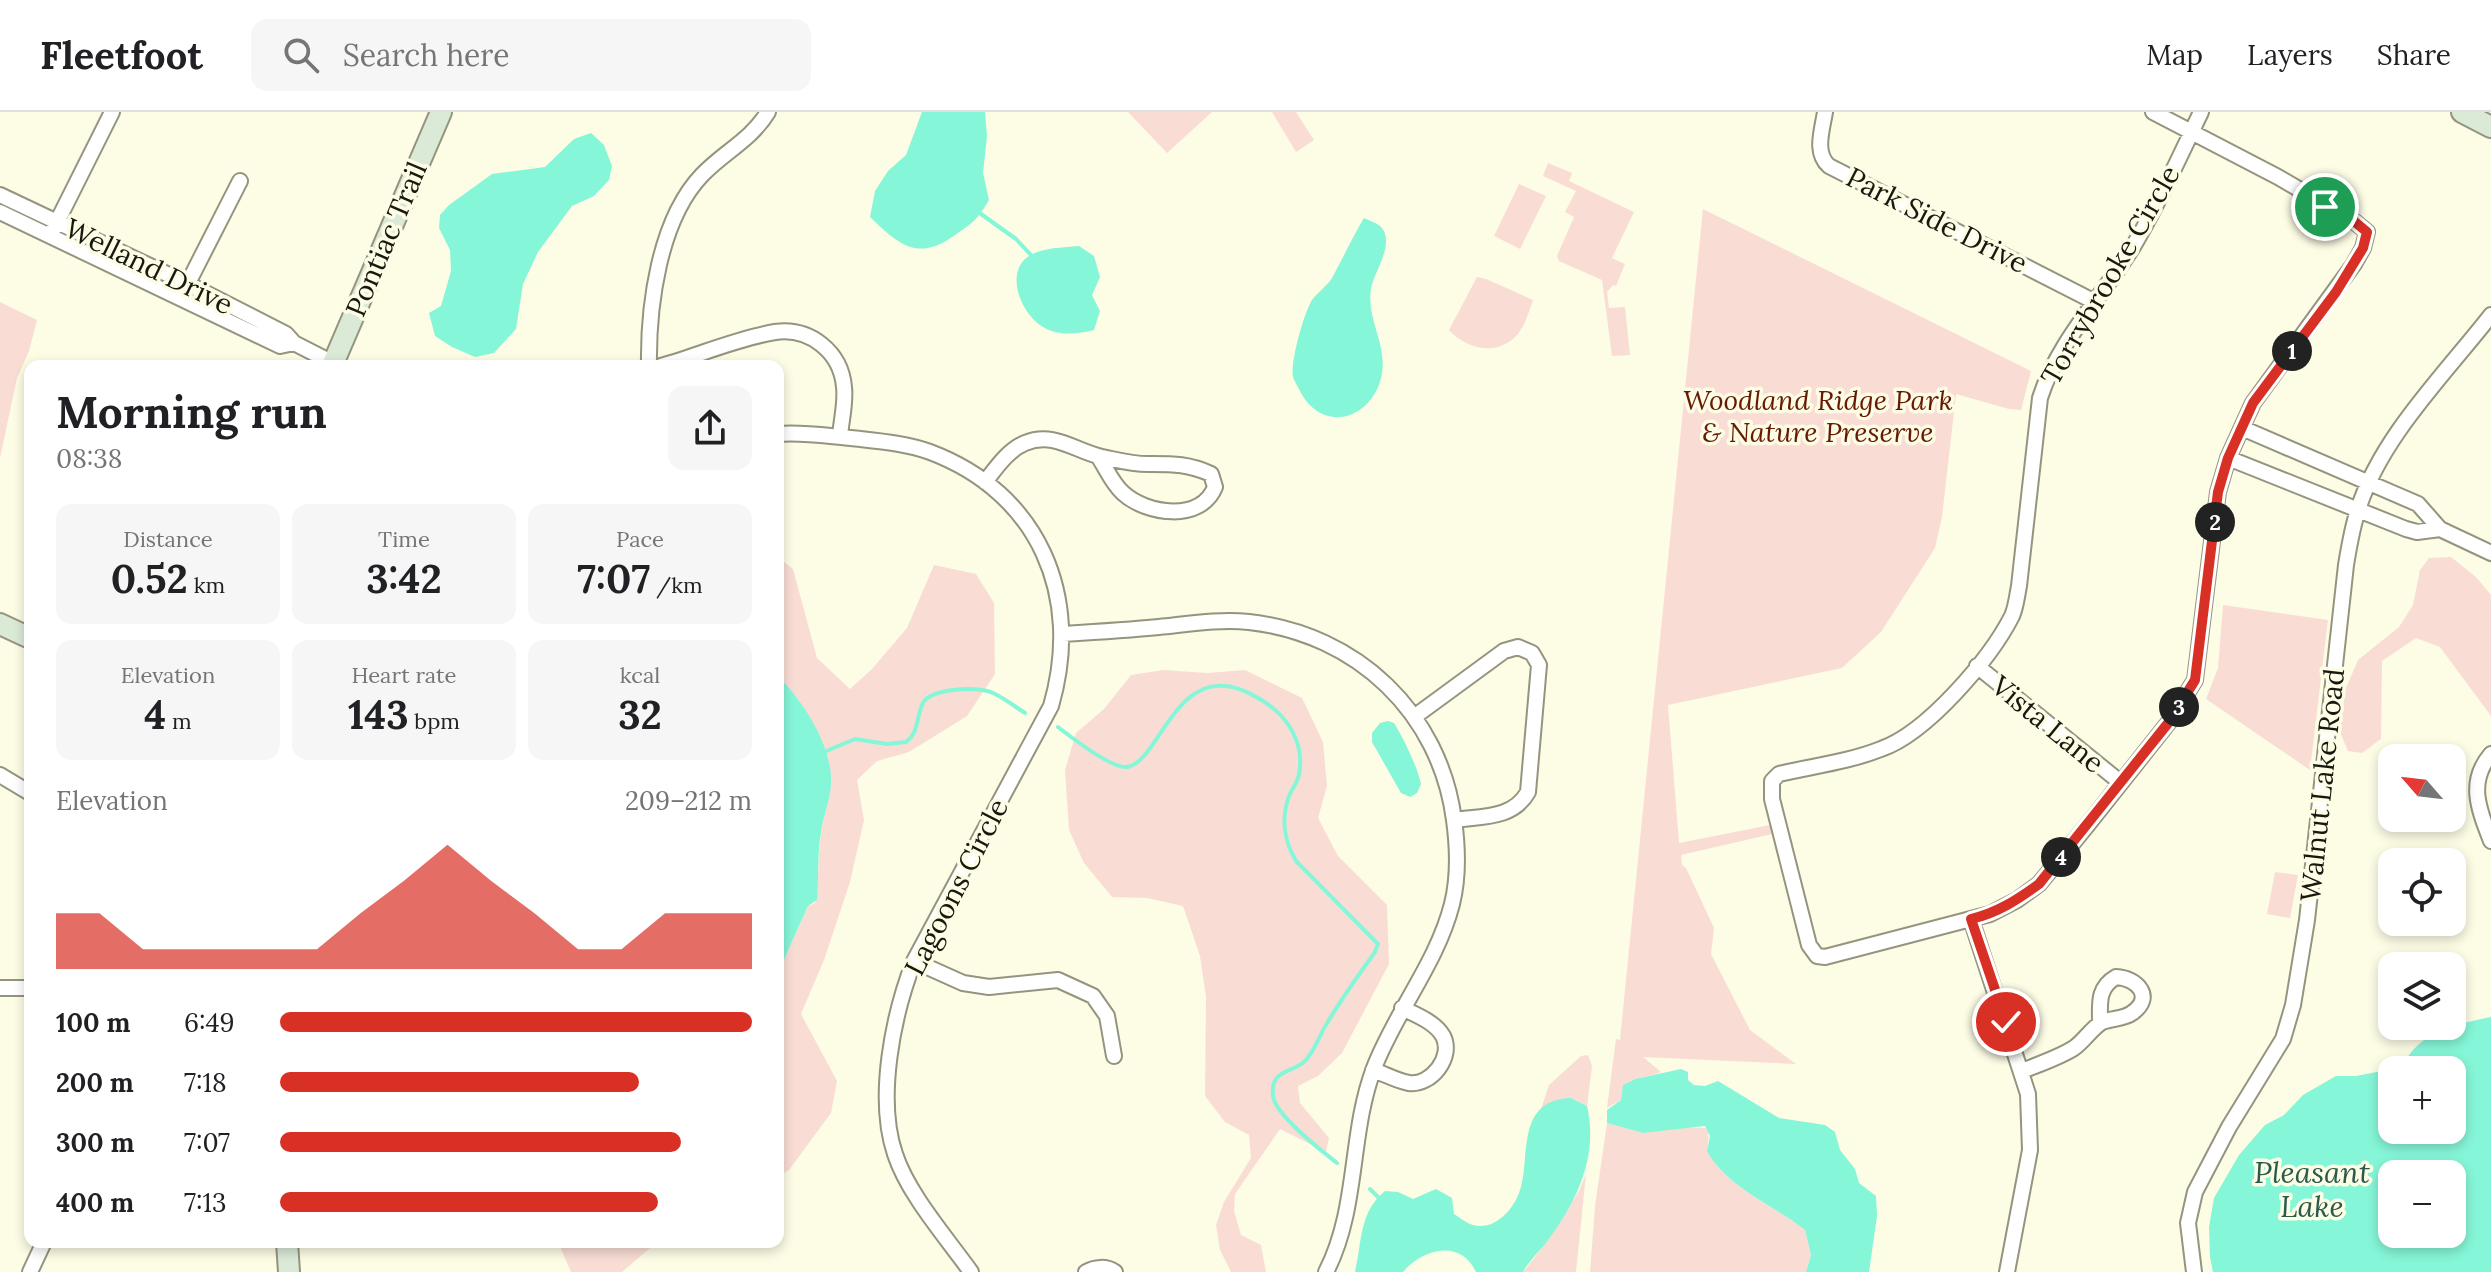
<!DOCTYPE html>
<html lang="en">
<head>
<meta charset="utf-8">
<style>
  body { margin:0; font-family:Lora,serif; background:#f6f6f6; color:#202124; height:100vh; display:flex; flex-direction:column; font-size:30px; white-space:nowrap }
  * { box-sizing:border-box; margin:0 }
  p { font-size:26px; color:#757577 }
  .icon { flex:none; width:44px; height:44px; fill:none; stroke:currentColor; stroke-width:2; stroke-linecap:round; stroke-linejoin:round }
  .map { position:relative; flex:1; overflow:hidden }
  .panel { position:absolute; left:24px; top:248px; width:760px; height:888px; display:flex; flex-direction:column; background:#fff; border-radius:16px; box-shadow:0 4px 12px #0003 }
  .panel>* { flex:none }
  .needle { width:52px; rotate:298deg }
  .fabs { position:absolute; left:2378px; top:632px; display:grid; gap:16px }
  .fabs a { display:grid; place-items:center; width:88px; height:88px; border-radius:16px; background:#fff; box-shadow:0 4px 12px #0003; font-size:40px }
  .pin { position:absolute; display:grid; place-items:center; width:68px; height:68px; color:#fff; margin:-34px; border:4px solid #fff; border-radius:50%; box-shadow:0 2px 8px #0007 }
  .km { position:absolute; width:40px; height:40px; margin:-20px; border-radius:50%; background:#222; color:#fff; font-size:22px; line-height:40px; text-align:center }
  .round { display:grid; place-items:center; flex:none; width:84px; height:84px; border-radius:16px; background:#f6f6f6 }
  .headline { display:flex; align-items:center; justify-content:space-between; height:136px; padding:0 32px }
  h1 { font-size:44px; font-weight:700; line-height:60px }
  .figures { display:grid; grid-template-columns:repeat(3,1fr); gap:12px; height:136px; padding:8px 32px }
  .figures div { display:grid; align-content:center; border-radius:16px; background:#f6f6f6; text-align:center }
  .figures b { font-size:40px; font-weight:700 }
  .figures small { font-size:22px; font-weight:400 }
  .figures p { font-size:22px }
  .chart { height:224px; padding:16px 32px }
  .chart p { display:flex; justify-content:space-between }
  .chart svg { width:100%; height:144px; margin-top:8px; fill:#d93025; opacity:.7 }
  ul { padding:0 32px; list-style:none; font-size:26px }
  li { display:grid; grid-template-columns:128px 96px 1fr; align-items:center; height:60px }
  li i { height:20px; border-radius:10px; background:#d93025 }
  header { display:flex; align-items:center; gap:48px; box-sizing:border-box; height:112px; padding:0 40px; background:#fff; border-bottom:2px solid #e0e0e0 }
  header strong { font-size:38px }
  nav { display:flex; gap:44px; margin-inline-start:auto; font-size:28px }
  .search { width:560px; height:72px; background:#f6f6f6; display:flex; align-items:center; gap:20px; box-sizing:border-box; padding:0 28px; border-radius:16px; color:#757577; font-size:30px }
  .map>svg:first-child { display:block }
</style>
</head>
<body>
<header>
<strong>Fleetfoot</strong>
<div class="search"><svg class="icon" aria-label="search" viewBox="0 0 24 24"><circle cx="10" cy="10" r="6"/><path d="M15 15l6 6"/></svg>Search here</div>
<nav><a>Map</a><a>Layers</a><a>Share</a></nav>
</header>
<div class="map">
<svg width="2491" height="1160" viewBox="0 0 2491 1160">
  <rect width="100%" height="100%" fill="#fdfce5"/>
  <path fill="#f9ddd5" d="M1128 0H1212L1167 41Z
    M1272 0H1296L1314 28 1296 40Z
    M1548 51 1572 61 1569 69 1634 100 1612 146 1625 152 1616 174 1613 173 1607 180 1609 196 1625 195 1630 243 1612 244 1602 168 1559 149 1557 144 1574 105 1565 100 1576 79 1543 64Z
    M1519 72 1546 84 1520 137 1494 124Z
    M1703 97 2031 259 2021 298 2009 297 1956 282 1942 405 1935 436 1881 520 1842 556 1668 593 1679 731 1770 713 1772 722 1681 743 1682 753 1686 756 1714 816 1711 842 1750 918 1796 952 1643 945 1661 960C1641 969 1623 961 1621 988L1607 996 1616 927 1620 928Z
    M1477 165 1486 167 1533 188C1529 200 1525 213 1517 223 1497 245 1466 237 1449 218Z
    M0 190 37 208 29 239 17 266 0 346Z
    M778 445 793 457 817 546 850 577 872 557 907 516 934 453 976 462 994 491 995 562 967 604 909 640 877 649 857 668 864 708 850 770 824 848 801 902 837 969 831 1001 789 1058 778 1064V861L808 794 815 791C820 768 817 746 821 723 823 703 832 683 830 662 827 627 802 588 778 564Z
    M2451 445 2476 465 2491 483V604L2440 535 2416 526 2382 549 2381 627 2362 641 2348 639 2339 618 2346 576 2358 548 2399 515 2413 493 2420 458 2429 446Z
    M2223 493 2328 508 2310 658 2206 587 2218 556Z
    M1163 558 1208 561 1245 558 1302 586 1323 630 1327 674 1318 706 1338 744 1387 793 1389 852 1342 941 1318 964 1298 974 1300 991 1329 1026 1326 1040 1280 1017 1235 1082 1234 1099 1241 1123 1261 1133 1266 1160H1231L1220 1138 1216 1113 1224 1090 1251 1046 1249 1023 1225 1010 1205 984 1206 885 1200 844 1183 794 1147 786 1112 785 1084 751 1069 718 1065 658 1076 621 1104 597 1131 563Z
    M2275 760 2298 763 2290 806 2267 802Z
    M1588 943 1592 954 1587 994 1571 986 1540 1000 1549 973 1581 944Z
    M1607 1011 1643 1021 1680 1015 1707 1016C1711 1026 1704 1036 1711 1045 1733 1079 1775 1094 1805 1118L1811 1143 1806 1160H1590L1595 1094Z
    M1586 1062 1576 1160H1523L1545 1132 1579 1079Z
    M558 1130H657L622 1160H571Z"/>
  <path fill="#86f6d8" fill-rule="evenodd" d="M922 0H985L987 24 983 61 989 88C977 108 974 110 955 123 918 150 899 133 870 105L875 79 888 59 906 43Z
    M591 21 604 33 612 54 609 68 594 84 572 94 538 140 523 172 516 217 494 241 475 245 452 235 435 224 429 201 441 194 451 159 450 138 439 116 440 103 449 93 492 62 545 55 574 27Z
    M1364 106C1368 108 1377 111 1380 114 1397 130 1373 161 1371 177 1366 206 1387 232 1382 261 1375 305 1325 324 1301 281 1299 276 1294 269 1293 265 1290 250 1304 201 1312 188 1318 180 1327 174 1332 166 1343 146 1352 126 1364 106Z
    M1079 134 1094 144 1100 165 1092 183 1100 199 1094 218C1078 222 1059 224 1045 216 1024 206 1005 166 1025 147 1039 135 1061 136 1079 134Z
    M778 564C804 590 833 635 831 672 830 689 823 704 821 721 817 743 819 765 817 788L808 794 778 861Z
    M1388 609 1394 611C1404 627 1417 654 1421 672L1417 681 1410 685 1401 681 1372 630V621L1380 611Z
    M2491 905V1160H2213L2210 1145 2209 1115 2214 1086 2239 1043 2265 1013 2284 1003 2303 983 2336 964H2356L2402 955C2419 919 2456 912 2491 905ZM2452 958V1018H2392V958ZM2452 1062V1122H2392V1062Z
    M1681 957 1688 960V968L1694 973 1705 974 1718 969 1779 1006 1825 1013 1835 1020 1840 1038 1855 1057 1859 1071 1876 1084 1877 1104 1869 1160H1806L1811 1143 1805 1118C1774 1093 1727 1076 1707 1039L1710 1024 1705 1014 1643 1021 1607 1011V998L1621 988 1623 973 1635 967Z
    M1571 986 1587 994C1599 1045 1576 1091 1546 1131 1538 1141 1529 1149 1523 1160H1476C1461 1127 1423 1136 1403 1160H1355C1362 1130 1359 1100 1385 1079L1398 1080 1413 1087 1436 1077 1452 1086 1454 1102C1459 1105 1465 1110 1470 1112 1493 1121 1514 1098 1520 1078 1531 1045 1515 988 1571 986Z"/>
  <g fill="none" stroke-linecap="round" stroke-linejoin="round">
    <path stroke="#86f6d8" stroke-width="4" d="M981 102 1016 127 1032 144
      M1058 615C1071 625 1110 656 1126 655 1156 653 1172 568 1225 574 1241 575 1262 587 1274 597 1293 613 1304 637 1299 662 1298 670 1292 677 1289 684 1281 706 1284 729 1296 749L1378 832 1375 840C1358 864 1341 887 1326 913 1319 924 1314 941 1304 950 1291 961 1270 958 1273 984 1275 1003 1322 1039 1337 1051
      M824 640 855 627 887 632 906 630C919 621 916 605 923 591 930 576 980 574 993 581 1004 586 1014 594 1025 601
      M1370 1077 1378 1085"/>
    <g stroke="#95947f" stroke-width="18">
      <path id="street" d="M1825 0C1822 19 1814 41 1829 54L2095 190
        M2153 0 2278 65 2355 110 2367 120 2363 136 2354 152 2253 291 2228 346 2218 380 2195 568 2169 610 2086 715 2039 772 2017 788 1990 802 1825 845 1817 844 1809 833 1772 687V669L1779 662C1813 654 1848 650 1881 637 1927 621 1990 547 2012 504 2016 495 2017 484 2019 474L2040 286C2058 229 2103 184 2134 133 2159 91 2180 44 2201 0
        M0 83 188 172 286 222 294 231 333 251
        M0 100 280 234 294 231
        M53 118 112 0
        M184 179 240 69
        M649 254C648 194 659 108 702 63 725 39 750 29 768 0
        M661 254C697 244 738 226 775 220 810 215 841 240 844 275 846 291 841 309 840 325
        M2242 316 2418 392 2440 417 2491 441
        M778 322C803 320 827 324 851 326 877 329 905 331 930 340 1039 381 1083 484 1051 594L914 849C893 903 876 986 895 1042 908 1082 946 1125 971 1160
        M2228 346 2406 417 2417 420 2440 417
        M985 370C996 356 1008 338 1025 331 1054 319 1075 339 1102 345 1117 348 1135 353 1151 352 1174 352 1189 352 1211 362L1215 375C1201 410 1147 403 1123 381 1112 371 1106 356 1098 344
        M1063 522C1095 520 1127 518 1159 515 1189 512 1219 507 1249 510 1357 522 1440 601 1454 708 1458 737 1459 764 1452 792 1437 851 1396 899 1374 956 1349 1022 1359 1096 1326 1160
        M1977 554 2120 670
        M1414 605 1504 539 1518 535 1532 541 1539 553 1528 680C1513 707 1482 704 1454 708
        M2491 642C2467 670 2479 698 2491 729
        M0 663 30 681
        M1971 807 2028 982 2030 1038 2007 1160
        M914 849 963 871 989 875 1058 868 1093 884 1107 904 1114 944
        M0 876H30
        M1373 958C1385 962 1397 969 1409 971 1431 974 1454 945 1443 924 1435 910 1416 903 1402 896
        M2022 959C2039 952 2058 946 2074 936 2084 929 2092 916 2102 910 2112 906 2124 907 2132 901 2155 885 2137 866 2116 865 2097 876 2100 892 2100 911
        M30 1160 44 1130
        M1086 1160C1095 1155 1106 1154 1115 1160
        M2194 1160 2188 1111 2195 1080 2229 1015 2283 927 2293 893 2307 808 2346 453C2349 435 2352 416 2358 398 2380 326 2445 262 2491 203"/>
    </g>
    <g stroke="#95947f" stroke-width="24">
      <path id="secondary" d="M2462 0 2491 15
        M332 254 441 0
        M0 512 30 526
        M287 1130 289 1160"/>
    </g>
    <use href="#street" stroke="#fff" stroke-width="14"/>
    <use href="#secondary" stroke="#dbead7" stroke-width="20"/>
  </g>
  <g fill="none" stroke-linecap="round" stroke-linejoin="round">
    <g stroke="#fff" stroke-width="16">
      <path id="route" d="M2006 910 1971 807C1997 801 2017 788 2039 772L2169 610 2195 568 2218 380 2228 346 2253 291 2336 180 2363 136 2367 120 2355 110 2325 95"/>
    </g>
    <use href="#route" stroke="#d93025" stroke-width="10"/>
  </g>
  <g text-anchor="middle" stroke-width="7" stroke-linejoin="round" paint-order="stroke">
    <g font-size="28" fill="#191810" stroke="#fdfce5">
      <text transform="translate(1937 108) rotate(27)" y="10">Park Side Drive</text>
      <text transform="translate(386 127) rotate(-67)" y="10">Pontiac Trail</text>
      <text transform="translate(149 154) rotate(26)" y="10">Welland Drive</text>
      <text transform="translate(2110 163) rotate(-60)" y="10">Torrybrooke Circle</text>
      <text transform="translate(2048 612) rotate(39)" y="10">Vista Lane</text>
      <text transform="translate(2322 673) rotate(-84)" y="10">Walnut Lake Road</text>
      <text transform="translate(956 775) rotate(-63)" y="10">Lagoons Circle</text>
    </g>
    <g font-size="28" font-style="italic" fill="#671904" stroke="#fdfce5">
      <text x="1818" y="298">Woodland Ridge Park<tspan x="1818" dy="32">&amp; Nature Preserve</tspan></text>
    </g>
    <g font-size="30" font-style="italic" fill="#2a5a4d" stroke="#fdfce5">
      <text x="2312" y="1071">Pleasant<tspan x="2312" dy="34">Lake</tspan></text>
    </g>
  </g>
</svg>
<div class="fabs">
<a><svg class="needle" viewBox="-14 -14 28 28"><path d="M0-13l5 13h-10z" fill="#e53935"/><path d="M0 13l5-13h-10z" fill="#757577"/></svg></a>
<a><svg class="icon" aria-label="locate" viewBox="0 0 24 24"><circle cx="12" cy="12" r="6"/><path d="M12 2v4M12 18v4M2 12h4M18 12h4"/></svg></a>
<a><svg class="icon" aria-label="layers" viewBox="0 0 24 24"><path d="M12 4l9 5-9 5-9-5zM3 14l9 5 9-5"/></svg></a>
<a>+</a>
<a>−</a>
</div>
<div class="pin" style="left:2325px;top:95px;background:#1e9e55"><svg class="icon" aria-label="arrive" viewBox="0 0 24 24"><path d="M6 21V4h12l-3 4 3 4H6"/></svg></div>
<div class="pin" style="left:2006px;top:910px;background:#d93025"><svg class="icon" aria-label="check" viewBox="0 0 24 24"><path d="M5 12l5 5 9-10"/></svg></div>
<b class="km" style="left:2292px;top:239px">1</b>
<b class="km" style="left:2215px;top:410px">2</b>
<b class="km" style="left:2179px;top:595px">3</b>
<b class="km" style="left:2061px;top:745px">4</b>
<section class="panel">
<div class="headline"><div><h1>Morning run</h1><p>08:38</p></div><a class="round"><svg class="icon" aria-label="share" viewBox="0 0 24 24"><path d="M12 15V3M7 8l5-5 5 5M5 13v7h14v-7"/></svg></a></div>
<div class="figures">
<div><p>Distance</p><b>0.52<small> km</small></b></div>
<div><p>Time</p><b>3:42</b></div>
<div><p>Pace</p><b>7:07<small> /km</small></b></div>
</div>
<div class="figures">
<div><p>Elevation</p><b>4<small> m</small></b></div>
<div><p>Heart rate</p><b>143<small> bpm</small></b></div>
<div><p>kcal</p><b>32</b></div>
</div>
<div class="chart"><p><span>Elevation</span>209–212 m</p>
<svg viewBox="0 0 160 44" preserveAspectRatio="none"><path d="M0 44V27L10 27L20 38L30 38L40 38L50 38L60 38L70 27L80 17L90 6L100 17L110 27L120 38L130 38L140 27L150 27L160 27V44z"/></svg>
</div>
<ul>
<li><b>100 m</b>6:49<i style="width:100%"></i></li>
<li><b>200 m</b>7:18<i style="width:76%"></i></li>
<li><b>300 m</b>7:07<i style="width:85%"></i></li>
<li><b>400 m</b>7:13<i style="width:80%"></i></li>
</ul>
</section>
</div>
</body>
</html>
